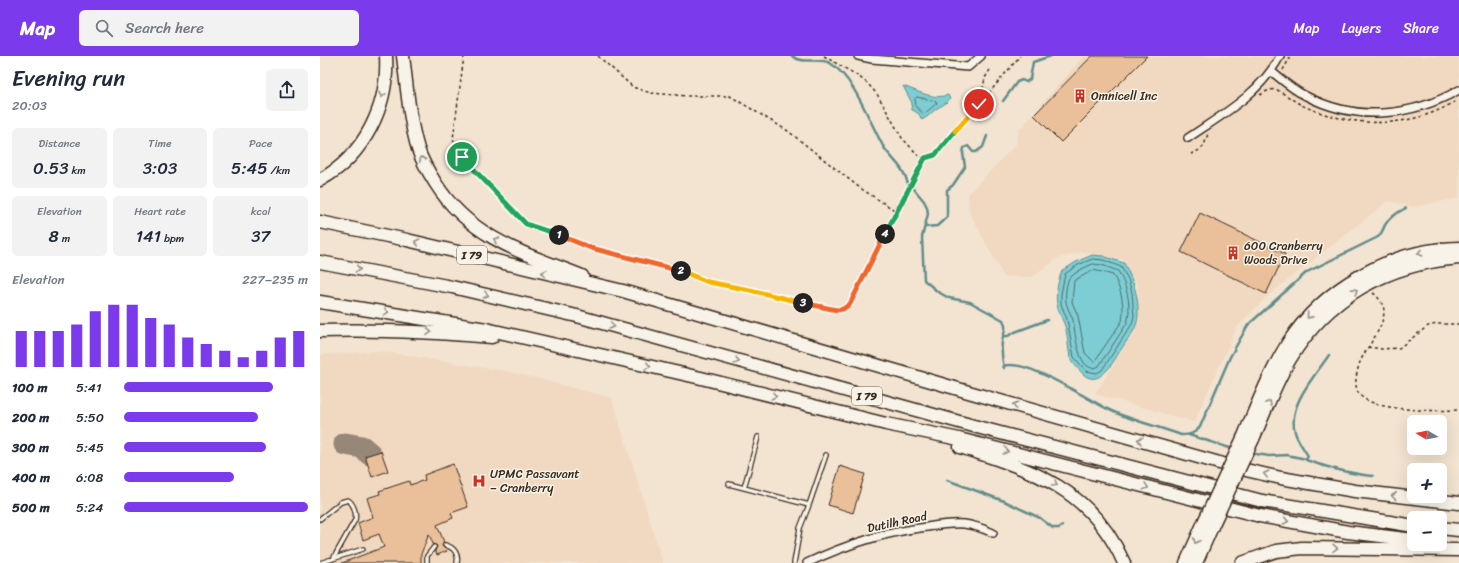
<!DOCTYPE html>
<html lang="en">
<head>
<meta charset="utf-8">
<style>
  body { margin:0; font-family:Sriracha,sans-serif; background:#f2f2f3; color:#1f2937; height:100vh; display:flex; flex-direction:column; font-size:15px; white-space:nowrap }
  * { box-sizing:border-box; margin:0 }
  p { font-size:13px; color:#747a83 }
  .icon { flex:none; width:22px; height:22px; fill:none; stroke:currentColor; stroke-width:2; stroke-linecap:round; stroke-linejoin:round }
  .map { position:relative; flex:1; overflow:hidden }
  .details { display:flex; flex-direction:column; background:#fff; width:320px }
  .details>* { flex:none }
  .needle { width:26px; rotate:280deg }
  .controls { position:absolute; left:1087px; top:359px; display:grid; gap:8px }
  .controls a { display:grid; place-items:center; width:40px; height:40px; border-radius:6px; background:#fff; box-shadow:0 4px 16px #0002; font-size:20px }
  .pin { position:absolute; display:grid; place-items:center; width:34px; height:34px; color:#fff; margin:-17px; border:2px solid #fff; border-radius:50%; box-shadow:0 1px 4px #0007 }
  .km { position:absolute; width:20px; height:20px; margin:-10px; border-radius:50%; background:#222; color:#fff; font-size:11px; line-height:20px; text-align:center }
  .round { display:grid; place-items:center; flex:none; width:42px; height:42px; border-radius:6px; background:#f2f2f3 }
  .summary { display:flex; align-items:center; justify-content:space-between; height:68px; padding:0 12px }
  h1 { font-size:22px; font-weight:600; line-height:30px }
  .figures { display:grid; grid-template-columns:repeat(3,1fr); gap:6px; height:68px; padding:4px 12px }
  .figures div { display:grid; align-content:center; border-radius:6px; background:#f2f2f3; text-align:center }
  .figures b { font-size:17px; font-weight:600 }
  .figures small { font-size:11px; font-weight:400 }
  .figures p { font-size:11px }
  .chart { height:112px; padding:8px 12px }
  .chart p { display:flex; justify-content:space-between }
  .chart svg { width:100%; height:72px; margin-top:4px; stroke:#7c3aed; stroke-width:6 }
  ul { padding:0 12px; list-style:none; font-size:13px }
  li { display:grid; grid-template-columns:64px 48px 1fr; align-items:center; height:30px }
  li i { height:10px; border-radius:5px; background:#7c3aed }
  header { display:flex; align-items:center; gap:24px; box-sizing:border-box; height:56px; padding:0 20px; background:#7c3aed; color:#fff }
  header strong { font-size:19px }
  nav { display:flex; gap:22px; margin-inline-start:auto; font-size:14px }
  .search { width:280px; height:36px; background:#f2f2f3; display:flex; align-items:center; gap:10px; box-sizing:border-box; padding:0 14px; border-radius:6px; color:#747a83; font-size:15px }
  main { display:flex; flex:1; min-height:0 }
  .map>svg:first-child { display:block }
</style>
</head>
<body>
<header>
<strong>Map</strong>
<div class="search"><svg class="icon" aria-label="search" viewBox="0 0 24 24"><circle cx="10" cy="10" r="6"/><path d="M15 15l6 6"/></svg>Search here</div>
<nav><a>Map</a><a>Layers</a><a>Share</a></nav>
</header>
<main>
<section class="details">
<div class="summary"><div><h1>Evening run</h1><p>20:03</p></div><a class="round"><svg class="icon" aria-label="share" viewBox="0 0 24 24"><path d="M12 15V3M7 8l5-5 5 5M5 13v7h14v-7"/></svg></a></div>
<div class="figures">
<div><p>Distance</p><b>0.53<small> km</small></b></div>
<div><p>Time</p><b>3:03</b></div>
<div><p>Pace</p><b>5:45<small> /km</small></b></div>
</div>
<div class="figures">
<div><p>Elevation</p><b>8<small> m</small></b></div>
<div><p>Heart rate</p><b>141<small> bpm</small></b></div>
<div><p>kcal</p><b>37</b></div>
</div>
<div class="chart"><p><span>Elevation</span>227–235 m</p>
<svg viewBox="0 0 160 44" preserveAspectRatio="none"><path d="M5 44V22M15 44V22M25 44V22M35 44V18M45 44V10M55 44V6M65 44V6M75 44V14M85 44V18M95 44V26M105 44V30M115 44V34M125 44V38M135 44V34M145 44V26M155 44V22"/></svg>
</div>
<ul>
<li><b>100 m</b>5:41<i style="width:81%"></i></li>
<li><b>200 m</b>5:50<i style="width:73%"></i></li>
<li><b>300 m</b>5:45<i style="width:77%"></i></li>
<li><b>400 m</b>6:08<i style="width:60%"></i></li>
<li><b>500 m</b>5:24<i style="width:100%"></i></li>
</ul>
</section>
<div class="map">
<svg width="1139" height="507" viewBox="0 0 1139 507">
  <rect width="100%" height="100%" fill="#f3e4d1"/>
  <filter id="ink" filterUnits="userSpaceOnUse"><feTurbulence type="fractalNoise" baseFrequency=".025" numOctaves="2"/><feDisplacementMap in="SourceGraphic" scale="8" xChannelSelector="R" yChannelSelector="G"/><feConvolveMatrix kernelMatrix="1 2 1 2 8 2 1 2 1" color-interpolation-filters="sRGB"/></filter>
  <g filter="url(#ink)">
    <path fill="#f0d9c0" d="M764 0H1139V142L1093 151 1068 145 949 239 917 271 874 366 775 338 819 267 817 229 804 204 762 196 738 202 713 221H684L649 156 648 138 696 88 699 74Z
      M60 295 196 317 292 342 343 507H0V299Z"/>
    <path fill="#7ccdd4" stroke="#628c8b" d="M583 30C598 35 612 44 628 39L630 43C626 48 621 50 616 53 611 57 608 61 602 64L599 58 591 53 592 47Z
      M772 199 783 200 804 207C813 223 819 241 818 259 818 272 809 281 802 292 794 304 779 336 761 316 757 311 751 306 750 301 748 292 748 283 746 274 744 265 738 257 737 248 735 238 738 225 742 215L756 206Z"/>
    <g fill="none" stroke-linecap="round" stroke-linejoin="round">
      <path stroke="#556b67" stroke-width="1" d="M597 41 616 45 617 47 604 58 596 51 595 43Z
        M773 203 783 204 801 211 808 223 812 237 814 260 812 268 782 314 777 317 766 315 754 301 747 263 741 248V238L745 218 758 209Z
        M773 208 782 209 798 215C807 230 812 250 807 267L779 310C758 322 755 274 753 264 751 258 747 252 746 246 745 239 746 229 749 222L760 214Z
        M774 214 793 219C801 232 805 250 802 265L774 306 765 297 758 260 752 246 754 225Z"/>
      <path stroke="#628c8b" stroke-width="2.5" d="M472 0C483 9 498 1 510 7 534 21 550 67 563 90 572 104 584 111 588 128
        M683 45 697 26 702 24 706 26 710 23 713 6 731 0
        M594 133 604 145 607 151 608 158 602 181 604 224 618 236 629 242 650 246 683 264C688 273 683 277 682 286 681 295 682 303 684 312
        M605 171 617 170 627 161V134L633 129 645 111 643 97 644 92 648 90 653 96H656L663 91 667 80
        M683 280H688L695 276 727 264
        M683 310C709 302 768 345 794 356 815 365 839 371 861 379 870 379 874 378 880 371L910 301 928 269 987 216 1058 181C1062 177 1063 174 1065 169 1069 161 1078 156 1086 152
        M869 379 913 393
        M930 397 949 400 967 399 986 403 988 400C984 393 977 384 975 376 967 349 995 320 1009 299
        M986 404C1009 412 1029 418 1053 420
        M627 424 684 445 720 462 733 472H739L742 470"/>
      <path stroke="#978778" stroke-width="23" d="M25 388 42 391 50 398"/>
    </g>
    <path fill="#eac09a" stroke="#3b2a1e" d="M772 0H827L741 86 714 59Z
      M880 157 965 198 946 238 861 196Z
      M61 395 68 415 52 421 45 400Z
      M133 408 148 451 131 457 133 462 117 469 124 486 122 490 127 495 117 499 115 495 117 490 113 488 109 478 101 498V507H22L64 491 59 478 43 484 38 467 53 461 47 442 60 438 59 435 89 425 90 429 105 424 104 419Z
      M520 410 545 418 533 457 508 449Z"/>
    <g fill="none" stroke-linecap="round" stroke-linejoin="round">
      <g stroke="#3b2a1e" stroke-width="6">
        <path id="service" d="M409 428 489 449 480 472 474 507
          M424 432 438 381
          M489 449 506 399
          M0 463 21 446 28 444C33 447 37 457 35 464L13 503
          M125 489C133 491 139 497 137 507
          M0 507 43 493
          M107 507V500L114 491"/>
      </g>
      <g stroke="#3b2a1e" stroke-width="10">
        <path id="minor" d="M538 0 552 3 648 11 661 0
          M951 15C962 24 973 34 986 40 1036 66 1091 61 1139 34
          M868 82C902 59 941 37 960 0
          M487 507C525 489 566 476 607 471 619 469 632 467 644 468 655 469 664 473 673 477"/>
      </g>
      <g stroke="#3b2a1e" stroke-width="15">
        <path id="motorway" d="M83 0C87 31 89 63 98 93 102 106 109 117 116 128 150 182 206 198 262 220
          M0 124C44 100 69 50 66 0
          M0 166 87 184 303 235 652 337 917 412 961 422 1035 435 1139 447
          M0 206 132 231 257 260 661 372 942 445 1094 470
          M0 246 166 273 381 322 566 368 639 383 940 460 1028 476 1094 484
          M0 275C58 273 115 276 172 281
          M924 380C937 349 950 316 968 287 1004 231 1072 193 1139 192
          M933 383C945 356 955 327 970 303 1008 240 1068 208 1139 202
          M640 391C712 414 771 432 804 507
          M1120 472 1139 474
          M866 507 885 464
          M876 507 894 466
          M922 507 956 495 982 492 1139 494"/>
      </g>
      <path stroke="#3b2a1e" stroke-width="1.5" stroke-dasharray="3 3" stroke-linecap="butt" d="M144 0 133 83 142 101 206 168 250 183 271 192 360 215 388 226 430 234 489 249 517 254 523 253 530 248 576 155
        M278 0 313 31 321 34 331 37 367 40H410L468 75 540 132 576 155 605 102
        M504 0 538 20 547 27 557 38 582 82 600 101 605 102 615 99 623 89 653 56 700 0
        M963 14 971 0
        M667 38 663 32 665 22 671 12
        M940 39C945 36 951 32 957 34 967 39 976 47 986 51 1034 72 1091 73 1136 45
        M871 98C885 92 883 91 888 78
        M1053 237C1058 240 1065 250 1064 257 1062 275 1047 290 1040 306 1037 315 1033 329 1039 338 1052 356 1118 355 1139 354
        M1048 291 1062 293 1079 292 1108 270 1117 268H1139"/>
      <use href="#service" stroke="#f7f3e8" stroke-width="3.5"/>
      <use href="#minor" stroke="#f7f3e8" stroke-width="7"/>
      <use href="#motorway" stroke="#f7f3e8" stroke-width="12"/>
      <g stroke="#3b2a1e" stroke-width="15" stroke-linecap="butt">
        <path id="motorway-bridge" d="M885 464 924 380
          M894 466 933 383"/>
      </g>
      <use href="#motorway-bridge" stroke="#f7f3e8" stroke-width="12"/>
    </g>
    <defs><path id="oneway-chevron" d="M-2-3.5L2.5 0L-2 3.5" fill="none" stroke-width="1.6" stroke-linecap="round" stroke-linejoin="round"/></defs>
    <g stroke="#998e83">
      <use href="#oneway-chevron" transform="translate(62 39) rotate(102)"/>
      <use href="#oneway-chevron" transform="translate(102 103) rotate(-114)"/>
      <use href="#oneway-chevron" transform="translate(176 184) rotate(-151)"/>
      <use href="#oneway-chevron" transform="translate(97 186) rotate(-167)"/>
      <use href="#oneway-chevron" transform="translate(1100 197) rotate(168)"/>
      <use href="#oneway-chevron" transform="translate(38 213) rotate(11)"/>
      <use href="#oneway-chevron" transform="translate(224 217) rotate(-166)"/>
      <use href="#oneway-chevron" transform="translate(1035 235) rotate(-33)"/>
      <use href="#oneway-chevron" transform="translate(166 239) rotate(13)"/>
      <use href="#oneway-chevron" transform="translate(66 256) rotate(9)"/>
      <use href="#oneway-chevron" transform="translate(989 260) rotate(132)"/>
      <use href="#oneway-chevron" transform="translate(292 270) rotate(15)"/>
      <use href="#oneway-chevron" transform="translate(109 276) rotate(3)"/>
      <use href="#oneway-chevron" transform="translate(417 305) rotate(15)"/>
      <use href="#oneway-chevron" transform="translate(328 310) rotate(13)"/>
      <use href="#oneway-chevron" transform="translate(454 340) rotate(14)"/>
      <use href="#oneway-chevron" transform="translate(949 347) rotate(-65)"/>
      <use href="#oneway-chevron" transform="translate(695 349) rotate(-165)"/>
      <use href="#oneway-chevron" transform="translate(820 384) rotate(-164)"/>
      <use href="#oneway-chevron" transform="translate(686 395) rotate(14)"/>
      <use href="#oneway-chevron" transform="translate(946 418) rotate(-167)"/>
      <use href="#oneway-chevron" transform="translate(735 428) rotate(30)"/>
      <use href="#oneway-chevron" transform="translate(826 431) rotate(15)"/>
      <use href="#oneway-chevron" transform="translate(1074 440) rotate(-173)"/>
      <use href="#oneway-chevron" transform="translate(966 465) rotate(11)"/>
      <use href="#oneway-chevron" transform="translate(876 485) rotate(114)"/>
      <use href="#oneway-chevron" transform="translate(1015 492) rotate(1)"/>
    </g>
  </g>
  <g fill="none" stroke-linecap="round" stroke-linejoin="round" filter="url(#ink)">
    <g stroke="#fff" stroke-width="8">
      <path id="split-1" d="M142 101 206 168 239 179"/>
    </g>
    <g stroke="#fff" stroke-width="8">
      <path id="split-2" d="M239 179 271 192 361 215"/>
    </g>
    <g stroke="#fff" stroke-width="8">
      <path id="split-3" d="M361 215 388 226 430 234 483 247"/>
    </g>
    <g stroke="#fff" stroke-width="8">
      <path id="split-4" d="M483 247 517 254 523 253 530 248 565 178"/>
    </g>
    <g stroke="#fff" stroke-width="8">
      <path id="split-5" d="M565 178 605 102 615 99 635 75"/>
    </g>
    <g stroke="#fff" stroke-width="8">
      <path id="split-6" d="M635 75 659 48"/>
    </g>
    <use href="#split-1" stroke="#22a559" stroke-width="5"/>
    <use href="#split-2" stroke="#f0652b" stroke-width="5"/>
    <use href="#split-3" stroke="#f5b400" stroke-width="5"/>
    <use href="#split-4" stroke="#f0652b" stroke-width="5"/>
    <use href="#split-5" stroke="#22a559" stroke-width="5"/>
    <use href="#split-6" stroke="#f5b400" stroke-width="5"/>
  </g>
  <defs>
    <g id="building-bare" transform="scale(1.08)"><path d="M-4-6H4V6H1V3H-1V6H-4ZM-2.5-4.3h1.7v1.8h-1.7ZM.8-4.3h1.7v1.8H.8ZM-2.5-1h1.7V.8h-1.7ZM.8-1h1.7V.8H.8Z" fill="#c8321e" stroke="#f7f3e8" stroke-width="2.5" paint-order="stroke"/></g>
    <g id="hospital-bare" transform="scale(1.08)"><path d="M-5-5h3v3.5h4V-5h3V5h-3V1.5h-4V5h-3Z" fill="#c8321e" stroke="#f7f3e8" stroke-width="2.5" paint-order="stroke"/></g>
  </defs>
  <g fill-rule="evenodd">
    <use href="#building-bare" x="760" y="40"/>
    <use href="#building-bare" x="913" y="197"/>
    <use href="#hospital-bare" x="159" y="425"/>
  </g>
  <g text-anchor="middle" stroke-width="3" stroke-linejoin="round" paint-order="stroke">
    <g fill="#f7f3e8" stroke="#73665b" stroke-width="1">
      <rect x="137" y="190" width="30" height="18" rx="3"/>
      <rect x="532" y="331" width="30" height="18" rx="3"/>
    </g>
    <g font-size="11" font-weight="bold" fill="#3b2a1e">
      <text x="152" y="203">I 79</text>
      <text x="547" y="344">I 79</text>
    </g>
    <g font-size="12" fill="#3b2a1e" stroke="#f7f3e8" text-anchor="start">
      <text x="771" y="44">Omnicell Inc</text>
      <text x="924" y="194">600 Cranberry<tspan x="924" dy="14">Woods Drive</tspan></text>
      <text x="170" y="422">UPMC Passavant<tspan x="170" dy="14">– Cranberry</tspan></text>
    </g>
    <g font-size="12" fill="#3b2a1e" stroke="#f7f3e8">
      <text transform="translate(577 466) rotate(-12)" y="4">Dutilh Road</text>
    </g>
  </g>
</svg>
<div class="controls">
<a><svg class="needle" viewBox="-14 -14 28 28"><path d="M0-13l5 13h-10z" fill="#e53935"/><path d="M0 13l5-13h-10z" fill="#747a83"/></svg></a>
<a>+</a>
<a>−</a>
</div>
<div class="pin" style="left:142px;top:101px;background:#1e9e55"><svg class="icon" aria-label="arrive" viewBox="0 0 24 24"><path d="M6 21V4h12l-3 4 3 4H6"/></svg></div>
<div class="pin" style="left:659px;top:48px;background:#d93025"><svg class="icon" aria-label="check" viewBox="0 0 24 24"><path d="M5 12l5 5 9-10"/></svg></div>
<b class="km" style="left:239px;top:179px">1</b>
<b class="km" style="left:361px;top:215px">2</b>
<b class="km" style="left:483px;top:247px">3</b>
<b class="km" style="left:565px;top:178px">4</b>
</div>
</main>
</body>
</html>
